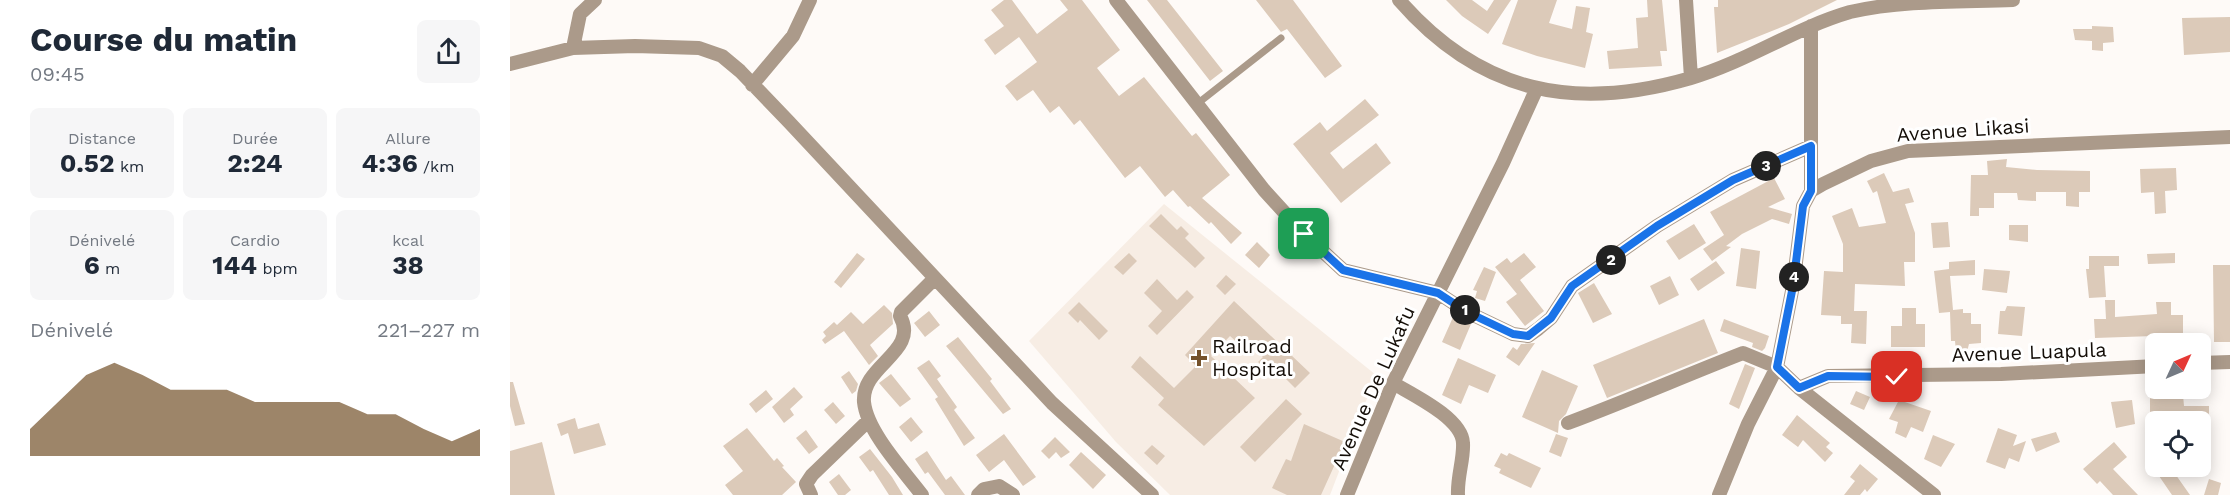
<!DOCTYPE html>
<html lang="fr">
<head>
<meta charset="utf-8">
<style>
  body { margin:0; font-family:"Work Sans",sans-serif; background:#f6f6f7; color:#1f2937; height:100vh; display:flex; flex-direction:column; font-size:22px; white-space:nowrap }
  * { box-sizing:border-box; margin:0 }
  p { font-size:20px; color:#747a83 }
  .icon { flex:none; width:33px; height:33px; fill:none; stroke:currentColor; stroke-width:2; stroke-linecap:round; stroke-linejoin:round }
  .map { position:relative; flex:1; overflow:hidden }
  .panel { display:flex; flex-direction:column; background:#fff; width:510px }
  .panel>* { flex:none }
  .needle { width:39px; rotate:46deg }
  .tools { position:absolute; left:1635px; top:333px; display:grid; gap:12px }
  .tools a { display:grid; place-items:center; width:66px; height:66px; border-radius:9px; background:#fff; box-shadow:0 3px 15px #0003; font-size:30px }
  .pin { position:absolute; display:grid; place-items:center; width:51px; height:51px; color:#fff; margin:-26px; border-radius:12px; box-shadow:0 3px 9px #0006 }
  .km { position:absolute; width:30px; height:30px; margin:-15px; border-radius:50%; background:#222; color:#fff; font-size:16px; line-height:30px; text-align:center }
  .round { display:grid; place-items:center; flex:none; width:63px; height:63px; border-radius:9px; background:#f6f6f7 }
  .head { display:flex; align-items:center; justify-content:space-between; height:102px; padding:0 30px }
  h1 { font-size:33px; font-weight:700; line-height:45px }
  .metrics { display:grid; grid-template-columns:repeat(3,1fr); gap:9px; height:102px; padding:6px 30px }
  .metrics div { display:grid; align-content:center; border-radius:9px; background:#f6f6f7; text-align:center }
  .metrics b { font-size:26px; font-weight:700 }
  .metrics small { font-size:16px; font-weight:400 }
  .metrics p { font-size:16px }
  .chart { height:168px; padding:12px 30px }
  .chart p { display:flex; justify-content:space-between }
  .chart svg { width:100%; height:108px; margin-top:6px; fill:#75522b; opacity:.7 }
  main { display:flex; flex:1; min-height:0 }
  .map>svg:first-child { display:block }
</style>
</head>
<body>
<main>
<section class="panel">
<div class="head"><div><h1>Course du matin</h1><p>09:45</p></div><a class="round"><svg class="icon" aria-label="share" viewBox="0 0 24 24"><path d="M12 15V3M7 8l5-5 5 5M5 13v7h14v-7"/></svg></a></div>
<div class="metrics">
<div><p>Distance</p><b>0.52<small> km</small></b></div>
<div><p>Durée</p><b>2:24</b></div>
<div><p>Allure</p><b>4:36<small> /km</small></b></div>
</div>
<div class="metrics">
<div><p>Dénivelé</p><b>6<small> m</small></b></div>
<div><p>Cardio</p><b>144<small> bpm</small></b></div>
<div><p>kcal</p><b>38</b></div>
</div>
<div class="chart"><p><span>Dénivelé</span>221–227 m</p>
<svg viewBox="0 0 160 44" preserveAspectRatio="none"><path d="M0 44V33L10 22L20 11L30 6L40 11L50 17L60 17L70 17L80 22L90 22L100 22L110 22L120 27L130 27L140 33L150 38L160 33V44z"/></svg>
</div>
</section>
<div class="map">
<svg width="1720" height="495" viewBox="0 0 1720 495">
  <rect width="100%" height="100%" fill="#fefaf7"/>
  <path fill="#f7ede4" d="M654 204 866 375 820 495H660L606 442 519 341Z"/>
  <path fill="#dccab9" d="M494 0H502L527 34 558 10 550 0H572L610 50 587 68 609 96 634 77 682 136 686 133 720 175 692 198 732 233 721 244 701 222 699 224 680 206 678 207 663 190 655 197 630 166 615 178 570 120 564 125 549 106 540 113 523 90 507 101 495 86 527 62 509 37 485 55 474 40 494 26 481 10Z
    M637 0H657L713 71 700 81Z
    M746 0H783L832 66 815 78 777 29 771 32Z
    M936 0H962L977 11 984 0H1001L978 34 952 16Z
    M1008 0H1047L1039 23 1062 29 1066 6 1080 8 1076 32 1083 34 1075 68 1027 56 992 44Z
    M1137 0H1152L1157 51H1150L1152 66 1099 69 1097 51 1128 48 1126 18 1138 17Z
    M1208 0H1327L1279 24 1207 53 1204 7H1208Z
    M1720 17V52L1674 55 1672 18Z
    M1582 26 1603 27 1604 42 1593 43V51L1582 50V41L1565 40 1563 29H1582Z
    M855 99 869 115 820 153 833 169 866 143 881 163 831 203 783 144 810 122 817 131Z
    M1497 159 1496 167 1527 170 1580 171V192H1569V207L1556 206V192H1526V201L1508 200 1507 193H1484V208H1469V216H1460L1461 175H1478L1477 161Z
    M1666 168 1667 190 1655 191 1656 213 1645 214 1644 192 1631 193 1630 169Z
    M1374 173 1383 192 1399 188 1404 202 1395 204 1405 233V262H1394L1395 286 1345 284 1344 311H1357L1356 344 1341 343 1342 324H1331V316L1311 315 1314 271 1333 272V244L1322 216 1342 208 1349 227 1376 223 1367 191 1363 193 1357 181Z
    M1264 178 1275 199 1258 207 1282 214 1279 224 1262 219 1232 234 1216 246 1221 247 1202 261 1193 249 1214 235 1200 212Z
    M651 214 667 230 671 226 679 234 675 238 695 258 685 268 639 226Z
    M1438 222 1440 247 1423 248 1421 223Z
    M1184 224 1196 243 1169 260 1156 241Z
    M1499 225H1518V242L1499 240Z
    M747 242 760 255 749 268 735 255Z
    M1231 248 1250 251 1246 289 1226 286Z
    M347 253 355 259 331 288 324 282Z
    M619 253 627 261 613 275 604 267Z
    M1014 253 1026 267 1010 280 1034 311 1015 326 996 302 1007 294 985 267 997 258 1001 263Z
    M1665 253V263L1638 264 1637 254Z
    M1579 256H1609V266H1594L1596 297 1579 298 1576 269H1579Z
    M1465 260V275L1440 276 1443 310 1453 309V313H1461V324H1471V343L1459 344 1457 352H1446L1445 341H1441L1440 312 1429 313 1424 271 1439 269V272V262Z
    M1206 261 1215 273 1188 291 1180 279Z
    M1703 265H1720V342H1704Z
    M974 267 986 272 975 301 965 298 967 291 963 290Z
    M1474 269 1500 271 1497 293 1472 290Z
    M716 275 726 284 715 295 706 286Z
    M1160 276 1169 295 1149 305 1140 286Z
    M647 279 667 300 677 290 684 297 647 335 638 326 652 311 634 293Z
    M1084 283 1102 314 1083 323 1068 293Z
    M1595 300H1605V317L1647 314 1646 302H1661V315H1673V335L1585 338 1584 319H1596Z
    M724 301 800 373 785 388 760 363 755 368 748 362 753 357 735 340 730 345 720 336 701 356 745 398 694 446 648 405 654 398 621 367 630 356 664 388 686 366 675 355Z
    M569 302 598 331 589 340 570 320 568 323 558 313Z
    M374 305 382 313 383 324 360 345 368 356 359 365 334 331 315 344 312 340 316 336 313 332 324 322 327 325 341 312 353 324Z
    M1497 306 1515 307 1512 336 1488 334 1490 311H1495Z
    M1392 308H1406V324H1415V347H1381V326H1392Z
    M419 311 430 325 415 337 404 323Z
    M944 315 961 324 950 350 932 342Z
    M1194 319 1208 353 1097 398 1083 365Z
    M1214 319 1259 336 1255 348 1252 351 1242 347 1243 343 1210 331Z
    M448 337 482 379 480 381 501 409 493 414 436 346Z
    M1025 343 1009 366 996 357 1003 347 1007 350 1011 344Z
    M948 358 986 375 978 393 959 385 951 404 932 395Z
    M419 360 431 376 427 379 447 407 444 410 465 438 454 446 425 399 428 397 407 368Z
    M1235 364 1245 368 1229 409 1219 404Z
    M1032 370 1068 386 1056 414 1049 421 1048 433 1012 417Z
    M339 371 348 384 346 391 342 394 331 377Z
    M381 374 401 399 390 407 369 383Z
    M0 382H3L15 424 5 426 0 406Z
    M284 387 293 397 280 409 284 415 274 423 262 407Z
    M256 390 263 399 246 413 239 404Z
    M1346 391 1360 397 1354 410 1340 404Z
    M1640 395H1673L1674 406H1699V422H1649V417H1640Z
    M776 399 792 414 745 462 730 447Z
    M1389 400 1421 411 1413 432 1401 427 1396 438 1385 433 1388 422 1379 419Z
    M1622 400 1625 424 1606 428 1601 402Z
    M323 402 335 416 326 424 314 410Z
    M1287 415 1320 443 1316 447 1323 453 1315 462 1293 440 1288 447 1272 435Z
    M401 417 413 432 401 442 389 427Z
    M65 418 68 429 89 423 96 445 64 454 58 433 51 436 47 424Z
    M794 424 835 442 811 495H777L762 488 776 459 781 461Z
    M237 428 264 461 267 458 274 466 272 467 286 482 272 495H223L215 485 233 471 213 446Z
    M1488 428 1507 435 1503 446 1516 441 1509 462 1499 458 1495 469 1476 462Z
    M296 430 308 447 299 454 286 438Z
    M1546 432 1550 442 1526 452 1521 439Z
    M494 434 526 477 513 486 494 460 479 472 466 455Z
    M1046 434 1058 438 1051 457 1039 452Z
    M1423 435 1445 444 1431 467 1414 459Z
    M545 437 560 452 551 458 546 452 539 459 531 451Z
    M32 442 45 495H0V451Z
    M1604 442 1617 457 1603 469 1628 495H1603L1590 481 1587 484 1573 469Z
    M642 445 655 456 647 465 634 453Z
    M360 449 382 477 393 495H379L363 470 360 472 349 457Z
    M417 451 436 480 441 476 455 495H435L418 472 415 474 405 459Z
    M571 452 596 475 583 489 559 465Z
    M991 453 997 456 999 453 1031 468 1021 488 989 473 991 469 984 466Z
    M1350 464 1368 479 1357 492 1355 489 1350 495H1334L1345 481 1340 477Z
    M1661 468 1680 495H1662L1649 476Z
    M329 474 341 490 335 495H328L319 482Z
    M1699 479 1711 483 1708 495H1694Z"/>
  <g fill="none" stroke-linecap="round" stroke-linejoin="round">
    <path stroke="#ab9a8a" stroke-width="7" d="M687 104 771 38"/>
    <path stroke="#ab9a8a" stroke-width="14" d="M606 0 754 190 794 234 833 270 928 293 957 312 1003 334 1018 336 1028 329 1041 318 1062 286 1147 226 1223 180 1301 146
      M889 0C970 93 1064 112 1181 78 1236 62 1285 28 1340 12 1393 0 1449 2 1503 0
      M1176 0 1181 78
      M63 48 70 14 85 0
      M0 64 63 48 125 46 189 48 212 56 230 71 279 122 542 403 642 495
      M242 85 283 36 300 0
      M1301 191V26
      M1690 363 1720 362
      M883 383C903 395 952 418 953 443 954 459 947 477 948 495
      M1289 388 1318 376 1491 374 1646 366
      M1058 423C1117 401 1174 376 1233 353L1267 367 1289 388 1424 495
      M301 495 296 484 302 475 359 420
      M412 495C394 471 357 432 354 402 351 365 410 352 390 316L391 312 424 279
      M468 495 474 489 489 486 503 495
      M837 495 883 383 993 163 1026 90
      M1209 495 1238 424 1267 367 1283 286 1293 206 1301 191 1313 184 1361 161 1398 151 1720 137"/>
  </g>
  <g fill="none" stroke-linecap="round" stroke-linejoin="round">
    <g stroke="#fff" stroke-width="12">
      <path id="route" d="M794 234 833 270 928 293 957 312 1003 334 1018 336 1041 318 1062 286 1147 226 1223 180 1301 146V191L1293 206 1283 286 1267 367 1289 388 1318 376 1387 377"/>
    </g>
    <use href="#route" stroke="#1a73e8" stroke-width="8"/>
  </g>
  <path fill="#75522b" stroke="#fff" stroke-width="2" d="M686 349h6v6h6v6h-6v6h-6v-6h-6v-6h6z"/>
  <g text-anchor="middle" stroke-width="6" stroke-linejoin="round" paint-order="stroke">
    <g font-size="20" fill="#140e08" stroke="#fff">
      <text transform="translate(1453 130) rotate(-4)" y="7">Avenue Likasi</text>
      <text transform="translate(1519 352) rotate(-2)" y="7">Avenue Luapula</text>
      <text transform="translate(863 388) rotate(-66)" y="7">Avenue De Lukafu</text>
    </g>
    <g font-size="20" fill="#140e08" stroke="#fff" text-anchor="start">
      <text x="702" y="353">Railroad<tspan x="702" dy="23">Hospital</tspan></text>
    </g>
  </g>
</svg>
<div class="tools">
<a><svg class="needle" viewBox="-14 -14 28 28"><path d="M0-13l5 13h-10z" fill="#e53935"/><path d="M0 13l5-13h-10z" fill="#747a83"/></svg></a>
<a><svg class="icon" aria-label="locate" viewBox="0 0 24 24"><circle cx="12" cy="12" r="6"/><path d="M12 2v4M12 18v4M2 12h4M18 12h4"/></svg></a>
</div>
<div class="pin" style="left:794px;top:234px;background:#1e9e55"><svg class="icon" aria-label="arrive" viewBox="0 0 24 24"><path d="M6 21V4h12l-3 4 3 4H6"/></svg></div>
<div class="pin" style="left:1387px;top:377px;background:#d93025"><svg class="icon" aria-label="check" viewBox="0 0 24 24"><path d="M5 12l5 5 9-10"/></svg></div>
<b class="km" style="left:955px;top:310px">1</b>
<b class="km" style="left:1101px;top:260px">2</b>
<b class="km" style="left:1256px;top:166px">3</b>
<b class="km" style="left:1284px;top:277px">4</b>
</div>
</main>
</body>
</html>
